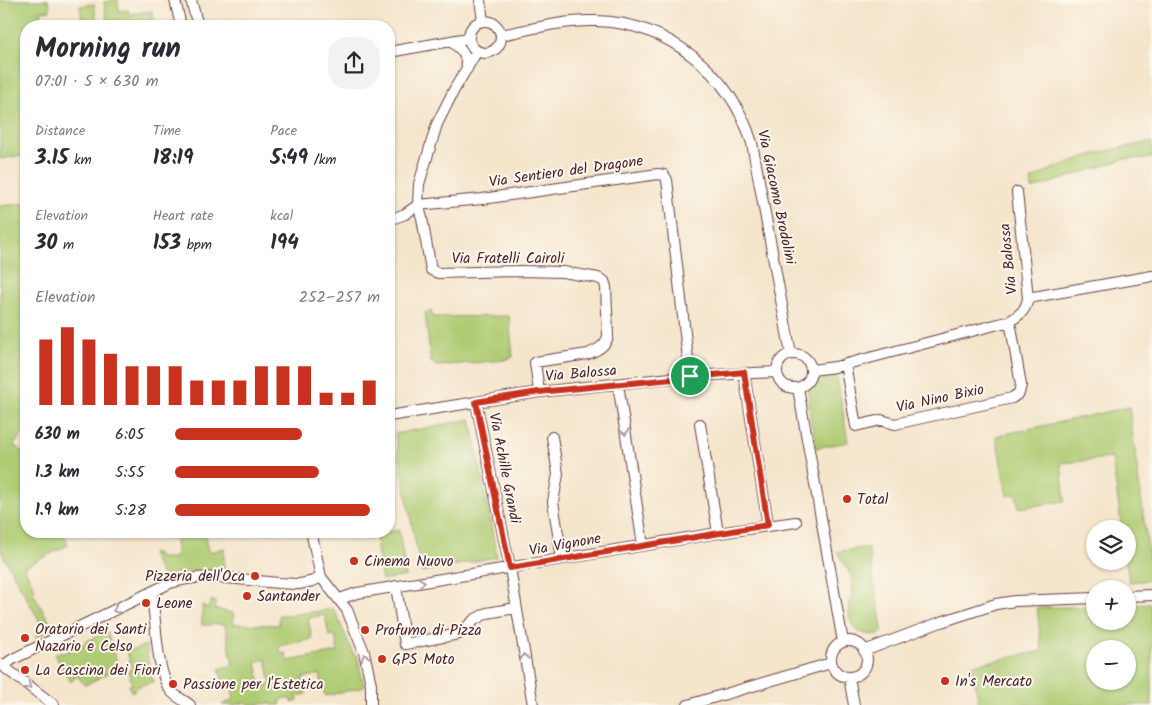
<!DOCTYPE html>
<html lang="en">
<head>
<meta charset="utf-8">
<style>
  body { margin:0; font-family:Kalam,sans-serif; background:#f2f2f3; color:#2b2b33; height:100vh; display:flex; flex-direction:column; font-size:19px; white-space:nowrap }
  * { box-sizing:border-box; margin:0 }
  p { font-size:16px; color:#7c7c81 }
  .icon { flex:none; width:28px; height:28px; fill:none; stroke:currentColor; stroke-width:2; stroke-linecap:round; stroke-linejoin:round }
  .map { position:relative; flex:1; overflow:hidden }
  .side { position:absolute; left:20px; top:20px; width:375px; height:518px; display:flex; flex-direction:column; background:#fff; border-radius:20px; box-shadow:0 1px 4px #0004 }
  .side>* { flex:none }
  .tools { position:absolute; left:1086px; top:520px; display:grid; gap:10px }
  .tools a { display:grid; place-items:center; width:50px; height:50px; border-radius:50%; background:#fff; box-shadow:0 1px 4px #0004; font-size:25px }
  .pin { position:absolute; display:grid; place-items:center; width:42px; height:42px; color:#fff; margin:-21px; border:2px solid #fff; border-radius:50%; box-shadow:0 1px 5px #0007 }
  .round { display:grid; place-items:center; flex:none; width:52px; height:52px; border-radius:20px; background:#f2f2f3 }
  .summary { display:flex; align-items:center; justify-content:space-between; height:85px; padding:0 15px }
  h1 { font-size:28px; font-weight:800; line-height:38px }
  .stats { display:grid; grid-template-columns:repeat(3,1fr); gap:8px; height:85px; padding:5px 15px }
  .stats div { display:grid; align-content:center }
  .stats b { font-size:21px; font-weight:800 }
  .stats small { font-size:14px; font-weight:400 }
  .stats p { font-size:14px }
  .chart { height:140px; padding:10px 15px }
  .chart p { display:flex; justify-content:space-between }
  .chart svg { width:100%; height:90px; margin-top:5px; stroke:#c8321e; stroke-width:6 }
  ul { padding:0 15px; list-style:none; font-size:16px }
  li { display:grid; grid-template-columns:80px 60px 1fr; align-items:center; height:38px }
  li i { height:12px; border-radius:6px; background:#c8321e }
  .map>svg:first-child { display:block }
</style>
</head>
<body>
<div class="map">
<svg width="1152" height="705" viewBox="0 0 1152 705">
  <rect width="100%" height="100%" fill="#fbf7ec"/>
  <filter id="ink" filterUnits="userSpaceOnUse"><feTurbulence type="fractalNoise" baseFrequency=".02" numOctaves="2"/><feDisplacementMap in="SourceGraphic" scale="10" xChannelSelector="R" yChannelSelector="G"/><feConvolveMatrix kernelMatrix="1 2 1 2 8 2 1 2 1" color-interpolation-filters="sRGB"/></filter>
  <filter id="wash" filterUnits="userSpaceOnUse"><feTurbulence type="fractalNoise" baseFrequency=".0096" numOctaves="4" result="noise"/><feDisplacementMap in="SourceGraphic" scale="20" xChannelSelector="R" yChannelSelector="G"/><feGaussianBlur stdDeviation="1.12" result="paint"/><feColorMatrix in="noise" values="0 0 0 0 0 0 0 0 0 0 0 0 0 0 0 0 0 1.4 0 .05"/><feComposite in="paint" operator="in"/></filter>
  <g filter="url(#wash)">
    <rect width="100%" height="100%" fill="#f4e5cb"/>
    <path fill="#afcc73" stroke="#7c764f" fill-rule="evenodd" d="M0 0H49L50 10 41 11 43 26H26V155L0 159Z
      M111 0H118L119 11 128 10 129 14 152 11 155 26H108L104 2 111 1Z
      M94 4 97 26H83L80 6Z
      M1152 142V158L1124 159 1032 189 1031 180C1063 160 1115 148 1152 142Z
      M26 203V430L14 445 26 455V531H62L68 545 24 567 35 589 32 591 53 628 35 638 37 636 36 634 44 629 0 550V206Z
      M431 311 433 317 509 316 513 357 504 360 437 366 431 362 425 313Z
      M836 371 848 442 816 448C814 435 802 388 814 379 820 374 829 373 836 371Z
      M1129 407 1152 580 1129 582 1126 561H1128V529H1122L1112 458 1061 463 1065 501 1019 508 1016 494 1007 496 996 436Z
      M471 419 497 557 421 572 395 434Z
      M399 530 406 576 382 580 375 534Z
      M204 532 208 551 210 552 224 548V573L190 571 165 576 162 575 151 554 157 553 158 558H175L176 550 174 536Z
      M868 547 882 628V633C866 638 850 632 849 613 849 603 854 593 852 582 850 569 843 563 837 552Z
      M211 600 216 602 214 609 233 613 234 624 279 625V615H289L334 609 354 655H357L364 687 325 696 320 674 302 678 306 694 297 696 298 701 292 703 290 699 285 698 281 700 280 705H271V703L248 705 246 702 234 705H222L234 699 232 689 225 690 219 669 233 665 225 624 202 625V605L208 609ZM325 615 329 636 335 635 338 652 287 661 286 653 281 654 279 646 312 639 308 618ZM266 659 271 684 261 687 256 662Z
      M1152 604V705H979L972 665 1042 651 1037 608 1095 606V621H1128V605ZM1095 649H1128V681H1095Z
      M107 631 119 668 85 685 77 676 71 682 55 655 61 651 62 654Z
      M146 645 150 674 154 681 134 688 135 690 131 692 129 685 132 684 128 671 132 669 127 652Z"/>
  </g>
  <g filter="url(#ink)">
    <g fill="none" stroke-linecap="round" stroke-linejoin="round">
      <g stroke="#643d43" stroke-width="12">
        <path id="minor" d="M175 0 181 26
          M191 0 198 26
          M480 0 483 21
          M469 37a16 16 0 1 1 32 0a16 16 0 1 1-32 0Z
          M501 35C532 29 563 20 595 21 668 22 731 74 752 143L791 354
          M450 41C461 48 467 55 467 69
          M477 51 454 90 437 124 419 184 418 205 422 218 431 270 438 273 520 271 563 272 598 278 604 281 606 287 608 336C606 346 597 350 588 354L535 362 539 392
          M389 52 468 38
          M418 205 482 199 658 174 664 175 667 180 690 376
          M389 220 405 214 418 205
          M1028 298 1152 276
          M777 371a17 17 0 1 1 34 0a17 17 0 1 1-34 0Z
          M845 364 856 426 881 420 895 424 1012 398 1019 393 1021 385 1010 321
          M812 370 835 367 1010 321C1020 315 1026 310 1028 298L1017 192
          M744 373 768 525
          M618 384 643 545
          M798 388 843 642
          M476 402 510 568 533 705
          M389 416 539 392 690 376 777 372
          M700 424 718 533
          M552 437 558 474 553 502 562 559
          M311 531 321 577 347 610 364 652 371 684V705
          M396 586 405 644 459 634 474 620 487 613 516 608
          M151 592C157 617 155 672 171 691 176 697 184 700 190 705
          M1128 596 1152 595
          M340 599 357 593 718 533 796 522
          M831 659a18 18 0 1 1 36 0a18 18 0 1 1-36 0Z
          M864 651 941 622 996 604 1015 601 1095 598
          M0 664 54 705
          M3 666 13 659 170 583C210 570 258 584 300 584L313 581 321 577
          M849 677 854 705
          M688 705 831 663"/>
      </g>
      <use href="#minor" stroke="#fff" stroke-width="10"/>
    </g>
    <defs><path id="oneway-chevron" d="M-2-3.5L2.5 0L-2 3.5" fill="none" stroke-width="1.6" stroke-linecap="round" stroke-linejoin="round" transform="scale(1.25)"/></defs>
    <g stroke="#ae9aa0">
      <use href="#oneway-chevron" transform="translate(625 432) rotate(81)"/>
      <use href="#oneway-chevron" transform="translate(422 582) rotate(-9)"/>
      <use href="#oneway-chevron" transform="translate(116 610) rotate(154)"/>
      <use href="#oneway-chevron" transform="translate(365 657) rotate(-108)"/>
      <use href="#oneway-chevron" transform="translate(524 657) rotate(-99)"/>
      <use href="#oneway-chevron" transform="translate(28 686) rotate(37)"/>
    </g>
  </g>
  <g fill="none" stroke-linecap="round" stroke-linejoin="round" filter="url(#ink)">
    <g stroke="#fff" stroke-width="10">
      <path id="route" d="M744 372 768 525 510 568 476 402 539 392Z"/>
    </g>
    <use href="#route" stroke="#c8321e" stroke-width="6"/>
  </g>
  <g fill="#c8321e" stroke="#fbf7ec" stroke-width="2">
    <circle cx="847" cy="499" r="5"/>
    <circle cx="354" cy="561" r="5"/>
    <circle cx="255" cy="576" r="5"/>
    <circle cx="247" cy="596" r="5"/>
    <circle cx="146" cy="603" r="5"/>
    <circle cx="365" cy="630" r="5"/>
    <circle cx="25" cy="638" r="5"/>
    <circle cx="382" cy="659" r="5"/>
    <circle cx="25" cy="670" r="5"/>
    <circle cx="945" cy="681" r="5"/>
    <circle cx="173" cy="684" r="5"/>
  </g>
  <g text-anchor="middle" stroke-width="4" stroke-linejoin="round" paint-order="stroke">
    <g font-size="15" fill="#4a1f2b" stroke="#fbf7ec">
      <text transform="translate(566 171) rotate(-8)" y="5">Via Sentiero del Dragone</text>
      <text transform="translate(777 197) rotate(78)" y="5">Via Giacomo Brodolini</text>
      <text x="508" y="263">Via Fratelli Cairoli</text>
      <text transform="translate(1008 259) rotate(-96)" y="5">Via Balossa</text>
      <text transform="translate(581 373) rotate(-5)" y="5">Via Balossa</text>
      <text transform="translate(940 398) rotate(-12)" y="5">Via Nino Bixio</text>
      <text transform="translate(505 468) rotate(79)" y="5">Via Achille Grandi</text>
      <text transform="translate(565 544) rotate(-10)" y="5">Via Vignone</text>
    </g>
    <g font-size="15" fill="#4a1f2b" stroke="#fbf7ec" text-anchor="start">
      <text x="857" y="504">Total</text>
      <text x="364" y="566">Cinema Nuovo</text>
      <text x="245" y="581" text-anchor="end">Pizzeria dell'Oca</text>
      <text x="257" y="601">Santander</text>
      <text x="156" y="608">Leone</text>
      <text x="35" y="634">Oratorio dei Santi<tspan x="35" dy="17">Nazario e Celso</tspan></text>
      <text x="375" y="635">Profumo di Pizza</text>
      <text x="392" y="664">GPS Moto</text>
      <text x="35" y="675">La Cascina dei Fiori</text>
      <text x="955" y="686">In's Mercato</text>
      <text x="183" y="689">Passione per l'Estetica</text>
    </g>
  </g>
</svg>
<div class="tools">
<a><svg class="icon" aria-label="layers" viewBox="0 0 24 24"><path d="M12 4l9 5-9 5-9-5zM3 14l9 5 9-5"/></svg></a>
<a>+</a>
<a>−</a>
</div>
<div class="pin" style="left:690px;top:376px;background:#1e9e55"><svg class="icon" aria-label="arrive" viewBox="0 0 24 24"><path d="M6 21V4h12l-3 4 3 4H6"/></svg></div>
<section class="side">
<div class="summary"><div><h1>Morning run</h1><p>07:01 · 5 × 630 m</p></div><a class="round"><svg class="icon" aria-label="share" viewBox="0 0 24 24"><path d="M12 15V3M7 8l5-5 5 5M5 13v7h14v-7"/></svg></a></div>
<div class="stats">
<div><p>Distance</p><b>3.15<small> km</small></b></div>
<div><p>Time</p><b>18:19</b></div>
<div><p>Pace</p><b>5:49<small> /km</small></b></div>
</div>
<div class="stats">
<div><p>Elevation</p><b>30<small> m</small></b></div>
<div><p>Heart rate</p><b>153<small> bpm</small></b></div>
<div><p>kcal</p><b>194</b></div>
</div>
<div class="chart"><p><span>Elevation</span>252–257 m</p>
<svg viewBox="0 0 160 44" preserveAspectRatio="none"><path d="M5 44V12M15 44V6M25 44V12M35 44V19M45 44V25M55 44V25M65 44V25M75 44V32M85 44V32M95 44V32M105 44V25M115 44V25M125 44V25M135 44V38M145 44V38M155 44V32"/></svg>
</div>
<ul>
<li><b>630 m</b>6:05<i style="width:62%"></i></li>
<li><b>1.3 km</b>5:55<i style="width:70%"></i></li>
<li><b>1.9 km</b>5:28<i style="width:95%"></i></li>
</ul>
</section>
</div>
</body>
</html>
